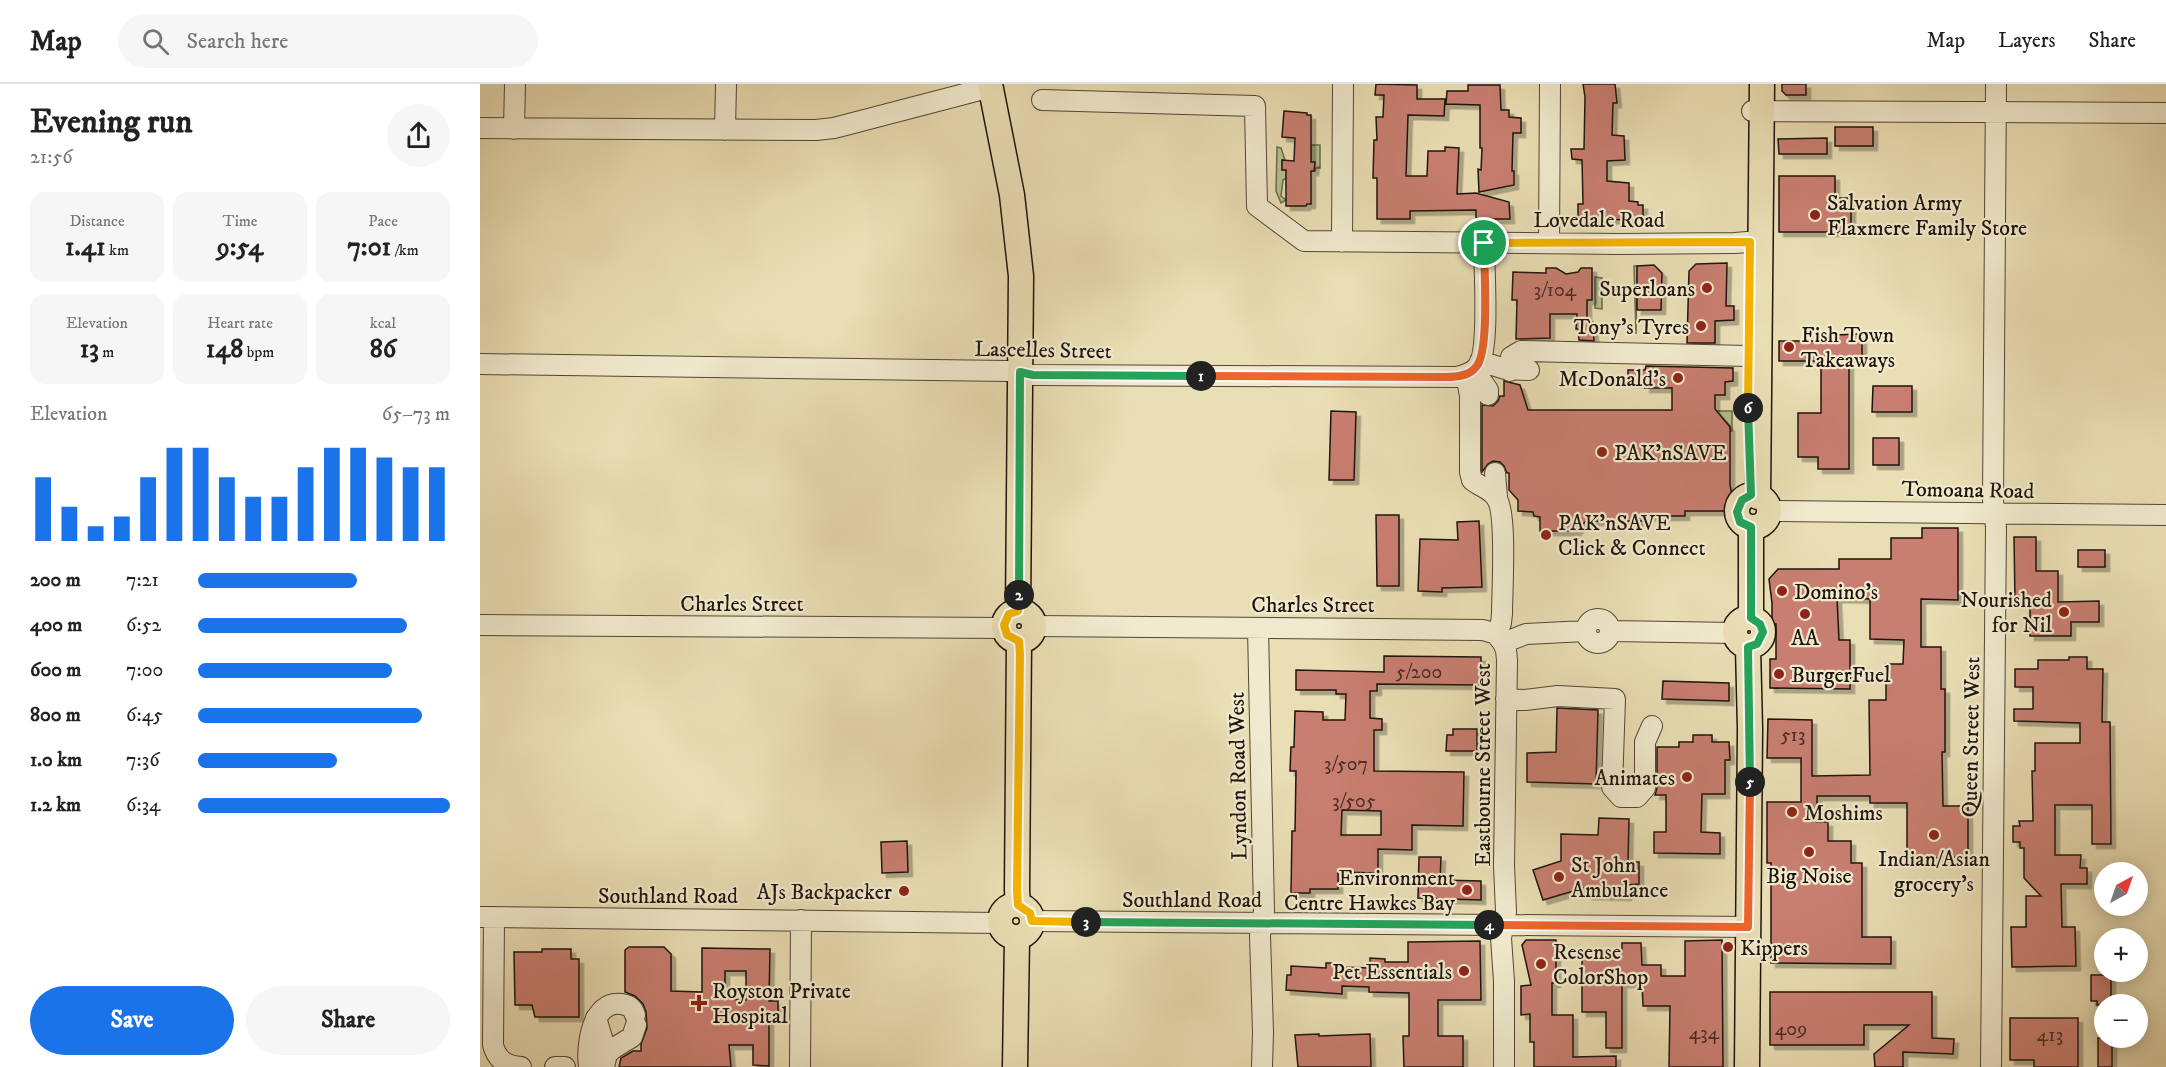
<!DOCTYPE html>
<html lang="en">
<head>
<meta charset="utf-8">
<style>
  body { margin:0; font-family:"IM FELL DW Pica",serif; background:#f6f6f6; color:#222; height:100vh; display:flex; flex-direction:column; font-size:22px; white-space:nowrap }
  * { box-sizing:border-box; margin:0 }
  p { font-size:20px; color:#767676 }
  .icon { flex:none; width:33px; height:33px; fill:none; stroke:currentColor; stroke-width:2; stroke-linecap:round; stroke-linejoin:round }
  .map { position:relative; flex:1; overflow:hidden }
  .side { display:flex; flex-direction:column; background:#fff; width:480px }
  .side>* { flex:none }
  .needle { width:39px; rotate:40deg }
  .buttons { position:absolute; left:1614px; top:778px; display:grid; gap:12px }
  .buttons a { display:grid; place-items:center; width:54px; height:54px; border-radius:50%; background:#fff; box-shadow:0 3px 15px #0003; font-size:30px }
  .pin { position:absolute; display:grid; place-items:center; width:51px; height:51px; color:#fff; margin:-26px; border:3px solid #fff; border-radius:50%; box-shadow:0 2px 6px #0007 }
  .km { position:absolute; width:30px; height:30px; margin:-15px; border-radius:50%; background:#222; color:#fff; font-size:16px; line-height:30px; text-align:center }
  .round { display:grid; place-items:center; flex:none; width:63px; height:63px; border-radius:32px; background:#f6f6f6 }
  .headline { display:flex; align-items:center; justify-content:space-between; height:102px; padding:0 30px }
  h1 { font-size:33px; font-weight:700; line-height:45px }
  .stats { display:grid; grid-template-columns:repeat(3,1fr); gap:9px; height:102px; padding:6px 30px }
  .stats div { display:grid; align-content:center; border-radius:15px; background:#f6f6f6; text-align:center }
  .stats b { font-size:26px; font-weight:700 }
  .stats small { font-size:16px; font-weight:400 }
  .stats p { font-size:16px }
  .chart { height:168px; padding:12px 30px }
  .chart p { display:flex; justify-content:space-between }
  .chart svg { width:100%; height:108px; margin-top:6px; stroke:#1a73e8; stroke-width:6 }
  .primary-button { display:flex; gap:12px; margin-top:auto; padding:12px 30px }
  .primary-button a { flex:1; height:69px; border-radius:36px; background:#1a73e8; color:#fff; font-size:24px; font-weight:700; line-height:69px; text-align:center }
  .primary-button a+a { background:#f6f6f6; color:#222 }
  ul { padding:0 30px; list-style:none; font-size:20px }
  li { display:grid; grid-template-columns:96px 72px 1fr; align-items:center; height:45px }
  li i { height:15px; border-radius:8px; background:#1a73e8 }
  header { display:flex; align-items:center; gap:36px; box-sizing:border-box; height:84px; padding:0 30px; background:#fff; border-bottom:2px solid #e0e0e0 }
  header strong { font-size:28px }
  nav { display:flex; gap:33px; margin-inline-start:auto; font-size:21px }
  .search { width:420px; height:54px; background:#f6f6f6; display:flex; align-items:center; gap:15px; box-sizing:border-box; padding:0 21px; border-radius:33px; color:#767676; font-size:22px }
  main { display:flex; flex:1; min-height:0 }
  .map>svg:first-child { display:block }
</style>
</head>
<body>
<header>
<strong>Map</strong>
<div class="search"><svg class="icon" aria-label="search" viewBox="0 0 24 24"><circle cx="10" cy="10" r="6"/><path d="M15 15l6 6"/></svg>Search here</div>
<nav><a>Map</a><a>Layers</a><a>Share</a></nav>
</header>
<main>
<section class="side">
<div class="headline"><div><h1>Evening run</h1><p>21:56</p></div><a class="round"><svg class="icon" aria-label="share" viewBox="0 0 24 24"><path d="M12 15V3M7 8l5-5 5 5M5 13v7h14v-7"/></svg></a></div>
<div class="stats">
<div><p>Distance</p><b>1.41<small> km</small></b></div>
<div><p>Time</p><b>9:54</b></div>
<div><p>Pace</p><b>7:01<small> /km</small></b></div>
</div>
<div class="stats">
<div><p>Elevation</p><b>13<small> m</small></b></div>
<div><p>Heart rate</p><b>148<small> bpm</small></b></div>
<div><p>kcal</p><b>86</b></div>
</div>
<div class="chart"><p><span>Elevation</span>65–73 m</p>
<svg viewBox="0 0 160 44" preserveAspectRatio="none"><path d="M5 44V18M15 44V30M25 44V38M35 44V34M45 44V18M55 44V6M65 44V6M75 44V18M85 44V26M95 44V26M105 44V14M115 44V6M125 44V6M135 44V10M145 44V14M155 44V14"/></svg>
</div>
<ul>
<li><b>200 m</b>7:21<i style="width:63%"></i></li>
<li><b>400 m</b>6:52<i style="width:83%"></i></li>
<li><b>600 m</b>7:00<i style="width:77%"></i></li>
<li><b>800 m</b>6:45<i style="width:89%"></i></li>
<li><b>1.0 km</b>7:36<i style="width:55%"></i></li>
<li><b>1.2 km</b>6:34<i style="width:100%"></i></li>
</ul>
<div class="primary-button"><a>Save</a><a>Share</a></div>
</section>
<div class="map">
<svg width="1686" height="983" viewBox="0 0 1686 983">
  <defs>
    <filter id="shadow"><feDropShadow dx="4.5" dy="4.5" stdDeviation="0" flood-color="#0004"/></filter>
  </defs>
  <rect width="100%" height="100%" fill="#eadeb4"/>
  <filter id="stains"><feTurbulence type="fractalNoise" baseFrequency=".00333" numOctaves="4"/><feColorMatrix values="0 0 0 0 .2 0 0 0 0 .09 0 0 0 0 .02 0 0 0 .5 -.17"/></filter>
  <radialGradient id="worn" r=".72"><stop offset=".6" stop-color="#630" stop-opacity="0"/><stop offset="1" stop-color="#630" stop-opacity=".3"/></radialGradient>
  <path fill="#b4c28f" stroke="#6a6b4e" stroke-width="1.5" d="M831 61H840V84H836L835 87H823L831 84Z
    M797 63 801 64 805 76H802V86L817 87 803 96 801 112 806 116 801 119 796 107Z
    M1154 182H1157L1156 250Z
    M1115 193 1122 194V225L1115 224Z
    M1236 327H1252V347H1250V342Z"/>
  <path fill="#c87e6f" stroke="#1f140d" stroke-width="1.5" fill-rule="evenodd" filter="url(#shadow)" d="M896 0 937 1V15H965L964 32 928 31 926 92H947L948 67H965V63L979 64 977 110 996 109 1029 118 1030 135H996V126L930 127V135H897V94H893L894 56H897L896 33H903L904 11H895Z
    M1103 0H1135L1137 19H1133L1132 51 1144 52 1145 76 1127 77V97L1149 99V117L1158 118V121H1163V136L1098 135V120H1103L1102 76 1092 75 1091 65H1104L1105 13Z
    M1302 0H1326V11H1306L1302 7Z
    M988 1H1020L1021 26H1029V33L1041 34V49H1033L1032 87H1034V101L999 108 998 85 1001 86 1002 64H1000V21L966 20 967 7H988Z
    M804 27 827 29V31H831V78H835L834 87H831V120H827L826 122H806V86H802V76L814 77 815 54 802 53Z
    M1355 43H1393V62H1355Z
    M1347 54V70H1299L1298 55Z
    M1299 92H1355V114H1371V148H1299Z
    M1247 179 1246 222H1254V236L1235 237V259H1207L1209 187 1216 180Z
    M1174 181 1182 189 1181 226H1157V182Z
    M1066 184H1076L1086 190 1098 188 1101 184H1112V216H1107V238H1113L1114 257 1099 256 1098 245H1096L1097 230H1070V254L1036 255 1037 216H1032L1033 188 1066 189Z
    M1382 250V277H1369V385H1338V373H1318V329H1341V277H1299V257H1354V251Z
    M1166 282 1253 284V297L1245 298V311H1235V325L1250 343V401L1252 411 1248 427H1205V432H1166V437H1106L1096 447H1060V433L1054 432 1053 428 1038 427V416L1029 406V389H1027L1024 382 1020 378 1013 377 1008 380 1002 388V321L1013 322 1018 317 1020 312H1024V297L1040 301 1048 326H1192V304H1165L1166 299H1148V286H1165Z
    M1393 302H1432V328H1392Z
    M851 327 876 328 874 396H849Z
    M1393 354H1419V381H1393Z
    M896 431H919V502H897Z
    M999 437 1002 503 962 504V508L938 507 940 455 978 456 977 438Z
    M1442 444H1478V516L1441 515V563H1461V605H1465V668H1462L1463 722H1488V773L1427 774V719H1390V712H1337V738H1348V757H1371V779H1382V853H1411V880L1291 879V779H1287V718H1321V674H1287L1288 635 1332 636V692L1390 691 1389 616H1406V580H1423L1424 556 1390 555V515L1357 514 1359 556H1370V605L1290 604V575H1296V540H1292V519L1289 495 1298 485H1359V475H1411V454H1442Z
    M1534 453H1556V487H1578V518L1619 517V538H1591V552H1550V517H1535Z
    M1598 466H1625V483H1598Z
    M904 572 1001 573V601L897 600V607H890V634L902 635V646H894V687L984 688 983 742 932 741V766L898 765V789L858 788V805H830V809H811L812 747H815L816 687H810L811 663H814L815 627 843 628V636H865L866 610H856V606H816V586L904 588ZM862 726 901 727V751H861Z
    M1589 573H1607V585H1623L1622 638H1630L1631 760H1612V721H1575V771H1601L1600 784H1607V800H1581L1582 843H1595L1596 882 1532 883 1531 843H1546V812H1561L1544 794V764H1540V758H1533V742H1540L1539 737H1553L1552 687H1555V659H1600V639L1534 637V625H1553V603H1535V585H1558V576H1589Z
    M1183 597 1249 599V617L1182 615Z
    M1077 624 1118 626 1116 700 1047 698V669L1076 668Z
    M973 645H997V667H966L967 651H973Z
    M1213 651H1232V658H1249L1250 676H1245V710H1222L1221 748 1240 749V770L1174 769V748H1186V711H1175L1177 704V663H1199V658H1213Z
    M1119 734 1149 735 1148 778H1159V800L1148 801 1147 812 1107 811V803L1063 816 1053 786 1081 777V750L1118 751Z
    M427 757 428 788 402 789 401 758Z
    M939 773H961L960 796 1001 797V816L938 814Z
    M1046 856H1076V899H1072V931H1093V973L1136 972V983H1054V958H1050V930L1041 931V902L1051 901 1042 861Z
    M1242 856 1243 983H1189L1190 922H1163L1162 899H1142V964H1126V928H1102V866H1142V859H1161L1162 881H1181V892H1205V857Z
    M1000 857 1001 916H958V952H983V983H924L923 952H929V909L889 908V903L862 902V910L806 906 807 891H811V882L846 884V879H861V883L890 884V874L905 875V878H928V858Z
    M149 863H184L191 870V907L222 908V864L290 865 289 917H298V930H289V982L273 981V961H249L251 983H139L141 974 153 967H161V960L167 944 166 928 163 920 155 912 145 908V866ZM245 887H266V916L245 915Z
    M62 865H91V875H99V933H55L52 921H35L34 868H62Z
    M1611 891H1631V921H1617V917H1611Z
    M1290 908H1452V954L1474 955 1473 970 1423 968V983H1395L1394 970 1429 941H1384V961H1290Z
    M1530 934H1598V983H1554V976H1530Z
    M839 950V952L890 950 891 983H818L815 951Z
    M1618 954H1632V983H1618Z"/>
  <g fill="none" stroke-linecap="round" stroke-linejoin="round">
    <g stroke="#524637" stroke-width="22">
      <path id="minor" d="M562 16 775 22 777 122 824 157 1139 160 1255 159 1280 157
        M1272 27 1686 29
        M0 44 336 46 354 44 511 3
        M34 45 35 0
        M245 46 246 0
        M862 158 863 0
        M1069 158 1070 0
        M1000 277 1025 285 1049 286
        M0 280 528 287 553 291 977 293C985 291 993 289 998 282 1010 266 1004 184 1004 160
        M994 286 1008 306V311
        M1030 287 1031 273 1041 267 1269 272
        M986 290 990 312V388L992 396C1000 403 1012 405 1017 415 1027 431 1022 507 1022 530L1021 539 1016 550
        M1015 389 1017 413
        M1289 427 1686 431
        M1106 547a12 12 0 1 1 24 0a12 12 0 1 1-24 0Z
        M0 541 524 544
        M554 542 1003 546 1016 550 1023 559 1046 550 1105 547
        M778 544 784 827 780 852 783 948 782 983
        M1131 547 1255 549
        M1023 559 1026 566 1027 576 1024 781 1026 828 1021 854 1024 897V983
        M1026 615 1045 616 1078 612 1135 615 1132 703 1141 713H1157L1165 704V658L1172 642
        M0 833 520 839
        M14 833 13 961C17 976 26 982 41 983
        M552 837 1268 843
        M116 934 127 970 124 983
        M127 970 134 964 152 953 156 941
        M75 983H85
        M109 983C106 962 112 916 141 920 149 921 153 924 155 931
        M320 983 321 836
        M1511 983 1516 443 1513 416 1516 0"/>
    </g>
    <g stroke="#1f140d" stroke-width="27">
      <path id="major" d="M510 0 532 111 541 192 538 527
        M1257 427a16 16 0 1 1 32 0a16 16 0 1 1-32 0Z
        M1278 413 1282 0
        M524 542a15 15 0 1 1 30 0a15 15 0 1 1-30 0Z
        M1255 548a14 14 0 1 1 28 0a14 14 0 1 1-28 0Z
        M1271 534V443
        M520 837a16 16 0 1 1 32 0a16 16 0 1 1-32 0Z
        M538 821 537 806 539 557
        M535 983 537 854
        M1267 983 1270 645 1268 563"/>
    </g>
    <use href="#minor" stroke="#f1eace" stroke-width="20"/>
    <use href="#major" stroke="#eadeb4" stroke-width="24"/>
  </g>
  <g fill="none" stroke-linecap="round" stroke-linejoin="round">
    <g stroke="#fff" stroke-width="12">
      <path id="split-1" d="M721 292 966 293C977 293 989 292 996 283 1010 268 1004 184 1004 159"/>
    </g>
    <g stroke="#fff" stroke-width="12">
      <path id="split-2" d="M539 511 540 288 553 291 721 292"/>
    </g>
    <g stroke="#fff" stroke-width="12">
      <path id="split-3" d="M539 511 538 527 529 530 524 541 527 551 539 557 540 570 537 807 538 821 550 829 552 837 606 838"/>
    </g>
    <g stroke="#fff" stroke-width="12">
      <path id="split-4" d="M606 838 1009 841"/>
    </g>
    <g stroke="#fff" stroke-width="12">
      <path id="split-5" d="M1009 841 1268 843 1270 698"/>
    </g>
    <g stroke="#fff" stroke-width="12">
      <path id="split-6" d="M1268 324 1271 411 1262 416 1257 428 1260 438 1271 443V534L1280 540 1283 548 1277 560 1268 563 1270 698"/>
    </g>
    <g stroke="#fff" stroke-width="12">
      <path id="split-7" d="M1004 159 1270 158 1268 324"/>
    </g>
    <use href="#split-1" stroke="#f0652b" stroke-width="8"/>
    <use href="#split-2" stroke="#22a559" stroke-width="8"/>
    <use href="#split-3" stroke="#f5b400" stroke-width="8"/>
    <use href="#split-4" stroke="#22a559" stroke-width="8"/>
    <use href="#split-5" stroke="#f0652b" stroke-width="8"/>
    <use href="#split-6" stroke="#22a559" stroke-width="8"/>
    <use href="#split-7" stroke="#f5b400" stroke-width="8"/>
  </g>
  <g fill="#8f2418" stroke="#f1eace" stroke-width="2">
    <circle cx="1335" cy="131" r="6"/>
    <circle cx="1227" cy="204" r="6"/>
    <circle cx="1221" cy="242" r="6"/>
    <circle cx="1309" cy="263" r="6"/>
    <circle cx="1198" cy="294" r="6"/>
    <circle cx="1122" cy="368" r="6"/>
    <circle cx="1066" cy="451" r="6"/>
    <circle cx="1302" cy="507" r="6"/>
    <circle cx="1584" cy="528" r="6"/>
    <circle cx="1325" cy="530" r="6"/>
    <circle cx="1299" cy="590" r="6"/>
    <circle cx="1207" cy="693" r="6"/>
    <circle cx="1312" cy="728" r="6"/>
    <circle cx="1454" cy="751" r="6"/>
    <circle cx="1329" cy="768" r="6"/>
    <circle cx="1079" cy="793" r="6"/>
    <circle cx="987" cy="806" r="6"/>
    <circle cx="424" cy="807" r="6"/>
    <circle cx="1248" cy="863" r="6"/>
    <circle cx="1061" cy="880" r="6"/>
    <circle cx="984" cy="887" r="6"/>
    <path d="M216 910h6v6h6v6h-6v6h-6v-6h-6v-6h6z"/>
  </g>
  <g text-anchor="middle" stroke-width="4.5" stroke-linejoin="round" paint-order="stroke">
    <g font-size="20" fill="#492e26">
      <text x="1075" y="212">3/104</text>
      <text x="939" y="594">5/200</text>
      <text x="1313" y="657">513</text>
      <text x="866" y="686">3/507</text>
      <text x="874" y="723">3/505</text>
      <text x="1311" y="951">409</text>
      <text x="1224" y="955">434</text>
      <text x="1570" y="957">413</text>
    </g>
    <g font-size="22" fill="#1f140d" stroke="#f1eace" text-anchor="start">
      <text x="1347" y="126">Salvation Army<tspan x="1347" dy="25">Flaxmere Family Store</tspan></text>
      <text x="1215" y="212" text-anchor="end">Superloans</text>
      <text x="1209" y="250" text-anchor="end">Tony's Tyres</text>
      <text x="1321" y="258">Fish Town<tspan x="1321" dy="25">Takeaways</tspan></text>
      <text x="1186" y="302" text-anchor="end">McDonald's</text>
      <text x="1134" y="376">PAK'nSAVE</text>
      <text x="1078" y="446">PAK'nSAVE<tspan x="1078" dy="25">Click &amp; Connect</tspan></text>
      <text x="1314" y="515">Domino's</text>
      <text x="1572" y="523" text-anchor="end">Nourished<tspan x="1572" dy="25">for Nil</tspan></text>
      <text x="1325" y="561" text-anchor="middle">AA</text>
      <text x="1311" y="598">BurgerFuel</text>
      <text x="1195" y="701" text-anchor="end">Animates</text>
      <text x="1324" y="736">Moshims</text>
      <text x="1454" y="782" text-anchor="middle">Indian/Asian<tspan x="1454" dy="25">grocery’s</tspan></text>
      <text x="1091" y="788">St John<tspan x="1091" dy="25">Ambulance</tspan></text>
      <text x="1329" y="799" text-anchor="middle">Big Noise</text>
      <text x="975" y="801" text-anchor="end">Environment<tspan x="975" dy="25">Centre Hawkes Bay</tspan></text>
      <text x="412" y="815" text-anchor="end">AJs Backpacker</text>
      <text x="1260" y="871">Kippers</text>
      <text x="1073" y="875">Resense<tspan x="1073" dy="25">ColorShop</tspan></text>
      <text x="972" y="895" text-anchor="end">Pet Essentials</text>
      <text x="232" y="914">Royston Private<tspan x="232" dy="25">Hospital</tspan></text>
    </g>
    <g font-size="22" fill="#1f140d" stroke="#f1eace">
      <text x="1119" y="143">Lovedale Road</text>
      <text transform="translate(563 265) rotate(1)" y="8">Lascelles Street</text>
      <text transform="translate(1488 405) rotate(1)" y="8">Tomoana Road</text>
      <text x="262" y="527">Charles Street</text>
      <text x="833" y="528">Charles Street</text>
      <text transform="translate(1490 653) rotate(-89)" y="8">Queen Street West</text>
      <text transform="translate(1002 681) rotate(-90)" y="8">Eastbourne Street West</text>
      <text transform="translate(757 692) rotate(-91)" y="8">Lyndon Road West</text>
      <text x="188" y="819">Southland Road</text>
      <text x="712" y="823">Southland Road</text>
    </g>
  </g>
  <rect width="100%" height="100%" filter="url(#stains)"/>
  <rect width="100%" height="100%" fill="url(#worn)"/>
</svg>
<div class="buttons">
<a><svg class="needle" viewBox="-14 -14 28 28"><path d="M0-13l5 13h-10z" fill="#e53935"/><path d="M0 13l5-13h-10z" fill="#767676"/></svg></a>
<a>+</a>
<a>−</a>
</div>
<div class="pin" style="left:1004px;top:159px;background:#1e9e55"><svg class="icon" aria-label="arrive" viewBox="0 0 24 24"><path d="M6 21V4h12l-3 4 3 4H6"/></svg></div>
<b class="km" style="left:721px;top:292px">1</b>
<b class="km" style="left:539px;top:511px">2</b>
<b class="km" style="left:606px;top:838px">3</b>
<b class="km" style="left:1009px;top:841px">4</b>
<b class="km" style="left:1270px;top:698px">5</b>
<b class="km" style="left:1268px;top:324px">6</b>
</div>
</main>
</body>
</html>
